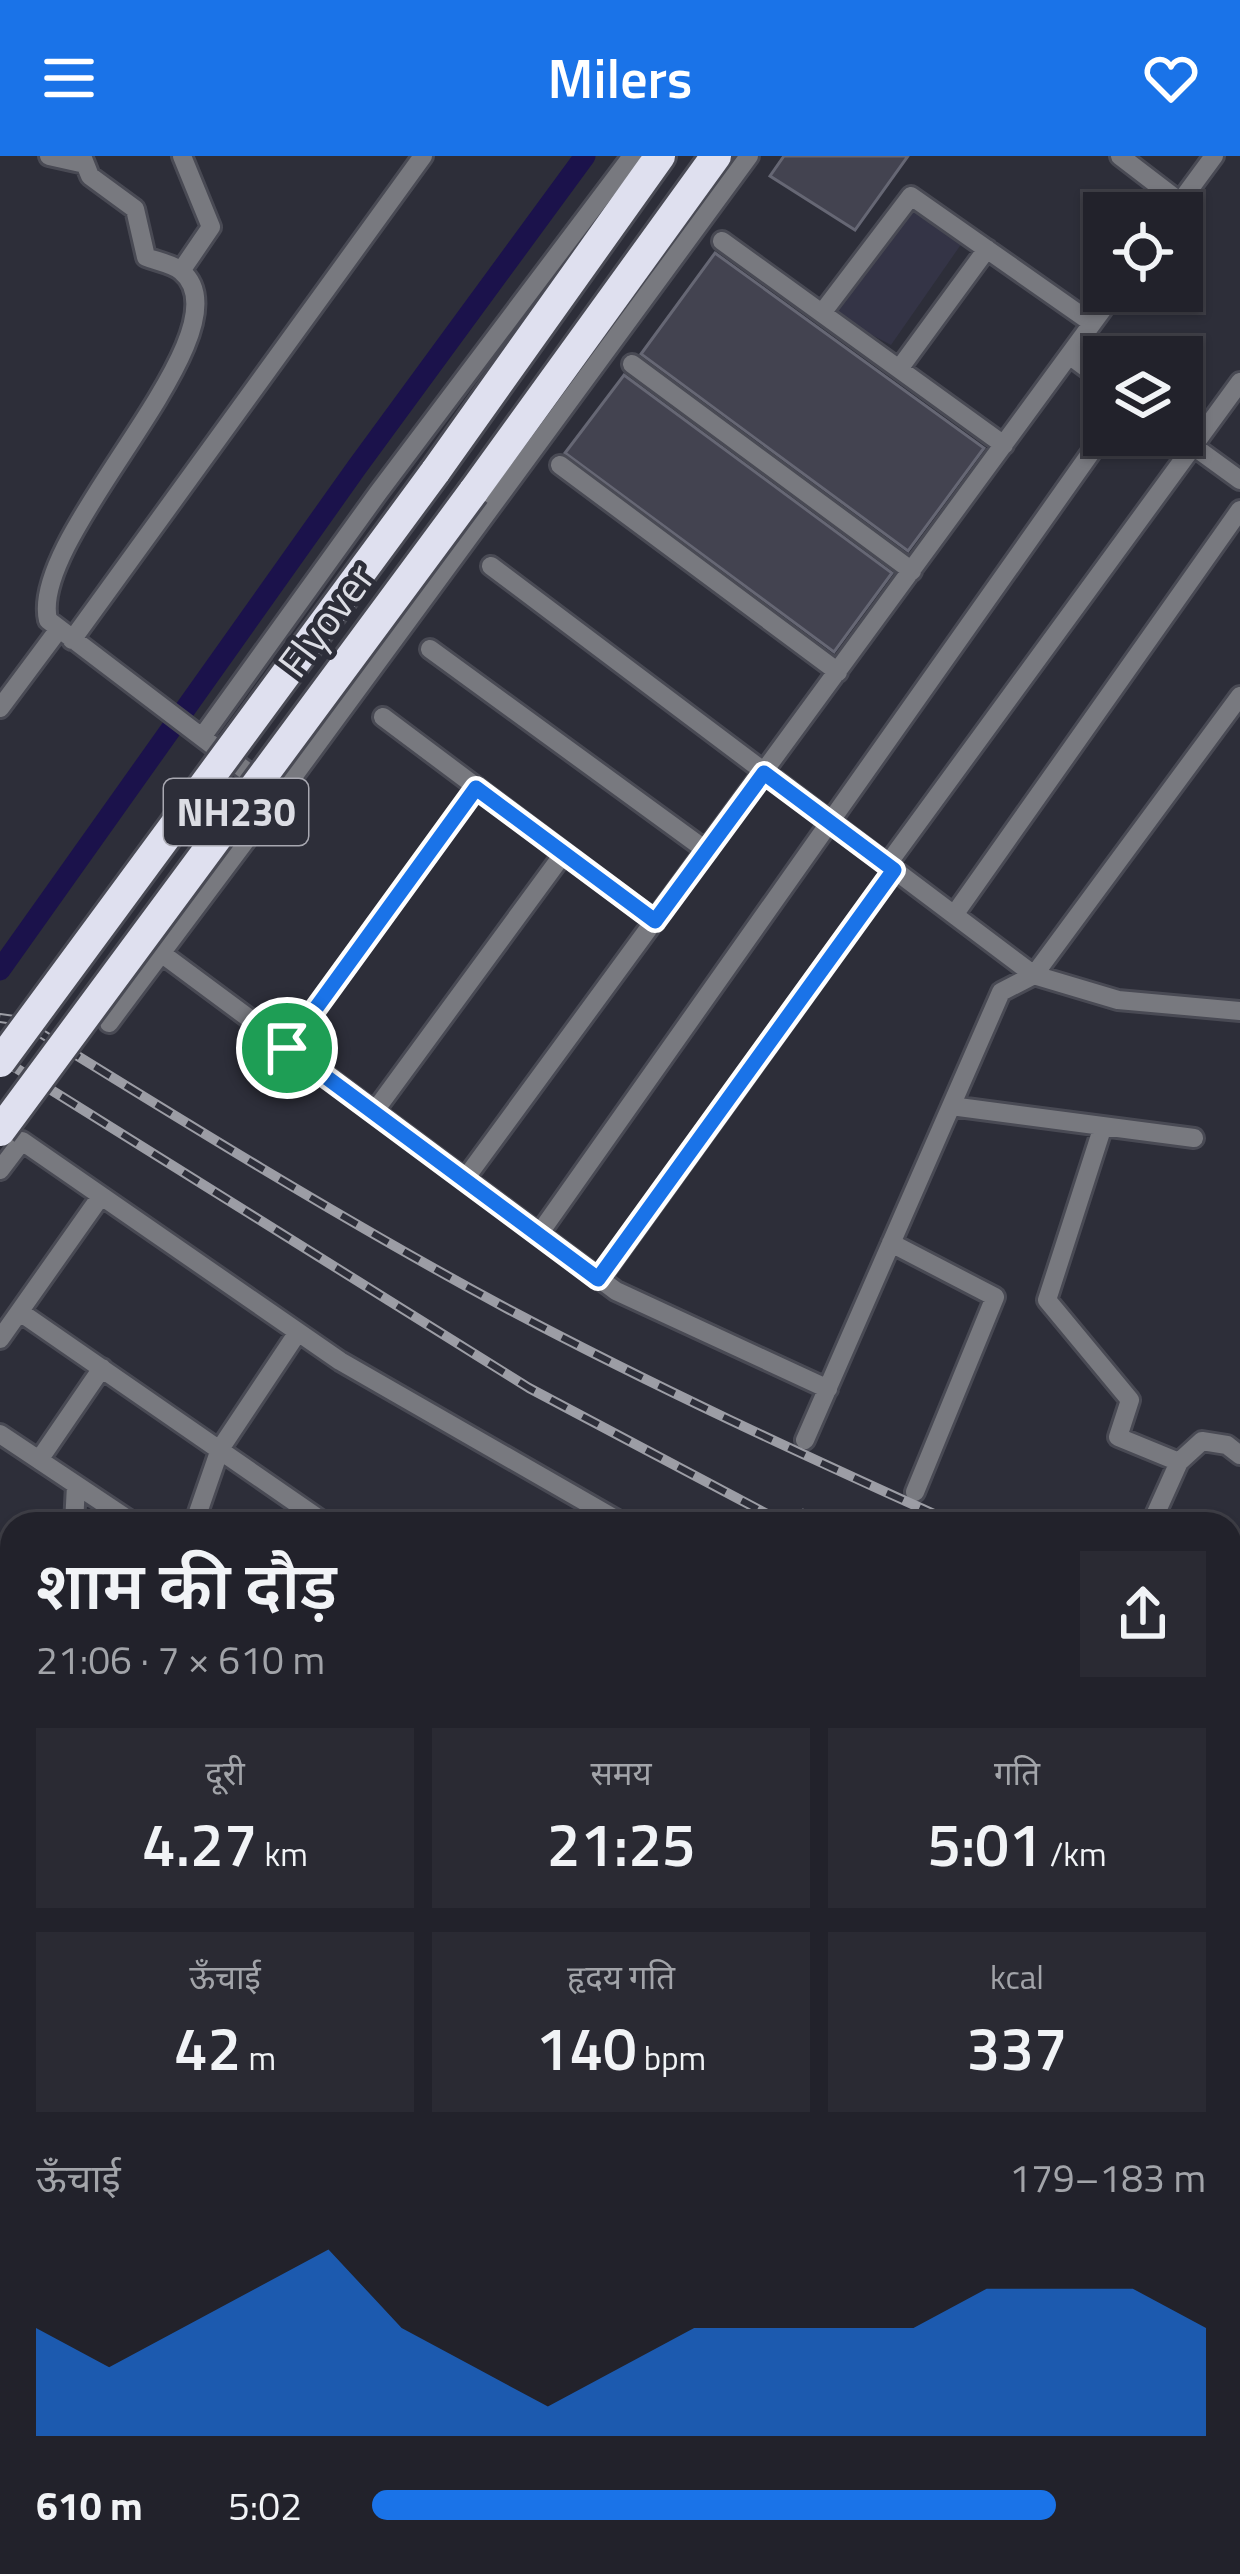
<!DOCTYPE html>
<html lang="hi">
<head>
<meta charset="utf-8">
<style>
  body { margin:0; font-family:"Titillium Web","Noto Sans Devanagari",sans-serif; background:#2a2a33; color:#f1f3f6; height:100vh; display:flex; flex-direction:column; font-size:45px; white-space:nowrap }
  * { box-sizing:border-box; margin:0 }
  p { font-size:39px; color:#a2a4a9 }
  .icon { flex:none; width:66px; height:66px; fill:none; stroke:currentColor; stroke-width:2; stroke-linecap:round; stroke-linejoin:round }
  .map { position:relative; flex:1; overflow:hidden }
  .side { position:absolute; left:0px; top:1356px; width:1242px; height:1062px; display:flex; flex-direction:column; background:#22222b; border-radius:36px 36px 0 0; box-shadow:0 3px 9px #0004,0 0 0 3px #3f3f47 }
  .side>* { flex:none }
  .controls { position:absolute; left:1083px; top:36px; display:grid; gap:24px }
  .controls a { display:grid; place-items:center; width:120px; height:120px; border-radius:0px; background:#22222b; box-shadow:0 3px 9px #0004,0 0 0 3px #3f3f47; font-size:60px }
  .pin { position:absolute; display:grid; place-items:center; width:102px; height:102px; color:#fff; margin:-51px; border:6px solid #fff; border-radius:50%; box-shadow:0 3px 12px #0007 }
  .round { display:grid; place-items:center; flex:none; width:126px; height:126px; border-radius:0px; background:#2a2a33 }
  .overview { display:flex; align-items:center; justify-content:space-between; height:204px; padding:0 36px }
  h1 { font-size:66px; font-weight:600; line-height:90px }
  .metrics { display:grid; grid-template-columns:repeat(3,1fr); gap:18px; height:204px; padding:12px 36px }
  .metrics div { display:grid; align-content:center; border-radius:0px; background:#2a2a33; text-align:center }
  .metrics b { font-size:60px; font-weight:600 }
  .metrics small { font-size:33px; font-weight:400 }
  .metrics p { font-size:33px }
  .chart { height:336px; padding:24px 36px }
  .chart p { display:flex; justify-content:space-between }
  .chart svg { width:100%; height:216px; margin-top:12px; fill:#1a73e8; opacity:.7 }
  ul { padding:0 36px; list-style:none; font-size:39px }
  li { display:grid; grid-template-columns:192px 144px 1fr; align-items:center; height:90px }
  li i { height:30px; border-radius:15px; background:#1a73e8 }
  header { display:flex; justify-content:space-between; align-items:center; height:156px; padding:0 36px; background:#1a73e8; color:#fff; font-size:54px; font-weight:600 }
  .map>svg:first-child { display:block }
</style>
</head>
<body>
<header><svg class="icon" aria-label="menu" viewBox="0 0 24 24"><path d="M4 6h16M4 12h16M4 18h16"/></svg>Milers<svg class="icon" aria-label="heart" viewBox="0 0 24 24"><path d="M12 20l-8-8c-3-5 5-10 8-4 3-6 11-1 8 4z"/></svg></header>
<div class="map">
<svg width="1240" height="2418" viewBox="0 0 1240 2418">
  <rect width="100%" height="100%" fill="#2d2e39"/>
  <path fill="#343446" d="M914 49 962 87 891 189 830 157Z"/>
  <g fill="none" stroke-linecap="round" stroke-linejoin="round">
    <path stroke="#1b124b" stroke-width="21" d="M0 814 357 311 585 0"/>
  </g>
  <path fill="#434350" stroke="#666774" stroke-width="3" d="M784 0H908L855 74 770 20Z
    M715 97 984 292 908 395 641 198Z
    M624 219 892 417 834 496 565 297Z"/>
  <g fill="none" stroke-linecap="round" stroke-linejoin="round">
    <g stroke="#494a54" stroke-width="24">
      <path id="minor" d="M49 0 85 8
        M82 0 90 20 135 53 146 101C156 105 173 108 181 115 254 174 28 378 48 464L279 640 749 0
        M1120 0 1180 46
        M1172 57 1214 0
        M722 85 1004 289
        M181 115 211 71 182 0
        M822 157 911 40 1092 167
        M1069 199 1104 225
        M632 208 912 415
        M899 213 987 93
        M1178 279 1240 324
        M560 309 838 516
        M491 410 1034 819 1118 844 1240 855
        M72 484 423 0
        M430 493 707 695
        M0 552 59 473
        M383 561 655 765
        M202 581 378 337 632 0
        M887 709 1240 226
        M954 759 1240 354
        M161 797 616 1135 828 1233
        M109 867 279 640
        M287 892 476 632
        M951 950 1194 982
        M374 956 564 697
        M1103 970 1047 1144 1130 1244 1118 1281 1179 1306
        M0 1014 22 985 340 1205 624 1368
        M465 1023 1116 135
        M539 1078 1104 278
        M891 1087 995 1141 915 1336
        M599 1123 894 714
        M20 1156 325 1367
        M0 1183 101 1040
        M0 1278 135 1368
        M805 1284 1001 836 1034 819 1240 540
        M39 1304 102 1212
        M74 1368 76 1329
        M194 1368 220 1293 298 1176
        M1151 1368 1179 1306 1202 1285 1227 1289 1240 1299
        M0 1573 12 1575
        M1230 1688 1240 1693
        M1230 1760 1240 1734
        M1230 1945 1240 1982
        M0 1992 12 1995
        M1237 2086 1240 2073
        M0 2126 12 2128
        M1230 2245 1240 2246
        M0 2246 12 2248
        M0 2365 12 2368
        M1230 2389 1240 2391
        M473 2406 496 2418
        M81 2418 83 2406
        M399 2418 405 2406
        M587 2418 591 2406
        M747 2418 751 2406
        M1007 2418 1009 2406"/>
    </g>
    <g stroke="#494a54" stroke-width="36">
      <path id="highway" d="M435 316 660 0
        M473 336 716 0"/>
    </g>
    <path stroke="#81828c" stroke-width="3" stroke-dasharray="9 6" stroke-linecap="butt" d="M796 1368 803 1354 832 1368
      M841 1368 845 1359"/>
    <use href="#minor" stroke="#78797f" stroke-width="18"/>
    <use href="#highway" stroke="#dfe0ef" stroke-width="30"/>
    <g stroke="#9c9da5" stroke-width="10">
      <path id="rail" d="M0 862 21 865C181 964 341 1063 506 1152 653 1230 805 1300 956 1368
        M0 902 529 1232 786 1368
        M1230 1475 1240 1479
        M1230 1559 1240 1563
        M1230 1579 1240 1582"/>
    </g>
    <use href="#rail" stroke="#2d2e39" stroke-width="6" stroke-dasharray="18" stroke-linecap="butt"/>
    <g stroke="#494a54" stroke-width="36" stroke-linecap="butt">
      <path id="highway-bridge" d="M0 906 435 316
        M0 975 473 336"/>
    </g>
    <use href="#highway-bridge" stroke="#dfe0ef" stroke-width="30"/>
  </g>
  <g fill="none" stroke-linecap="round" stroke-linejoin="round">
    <g stroke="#fff" stroke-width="24">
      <path id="route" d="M764 617 894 714 598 1123 287 892 476 632 655 765Z"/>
    </g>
    <use href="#route" stroke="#1a73e8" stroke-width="15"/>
  </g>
  <g text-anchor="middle" stroke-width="10" stroke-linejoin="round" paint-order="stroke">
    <rect fill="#2d2e39" stroke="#a8a8b1" stroke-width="3" x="164" y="623" width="144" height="66" rx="9"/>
    <g font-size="39" font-weight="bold" fill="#dcdde4">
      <text x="236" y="670">NH230</text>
    </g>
    <g font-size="42" fill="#dcdde4" stroke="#2d2e39">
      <text transform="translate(326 464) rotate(-53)" y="15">Flyover</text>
    </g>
  </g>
</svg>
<div class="controls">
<a><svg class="icon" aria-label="locate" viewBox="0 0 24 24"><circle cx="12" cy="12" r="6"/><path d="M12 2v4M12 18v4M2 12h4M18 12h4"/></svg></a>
<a><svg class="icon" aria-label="layers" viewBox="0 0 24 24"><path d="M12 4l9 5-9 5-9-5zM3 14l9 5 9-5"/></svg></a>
</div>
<div class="pin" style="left:287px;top:892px;background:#1e9e55"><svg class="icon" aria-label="arrive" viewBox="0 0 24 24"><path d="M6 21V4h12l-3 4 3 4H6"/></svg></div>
<section class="side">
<div class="overview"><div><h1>शाम की दौड़</h1><p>21:06 · 7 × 610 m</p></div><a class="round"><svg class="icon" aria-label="share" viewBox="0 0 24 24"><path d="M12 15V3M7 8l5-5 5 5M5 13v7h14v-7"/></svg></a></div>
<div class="metrics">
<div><p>दूरी</p><b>4.27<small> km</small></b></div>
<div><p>समय</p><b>21:25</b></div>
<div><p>गति</p><b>5:01<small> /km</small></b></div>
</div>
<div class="metrics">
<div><p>ऊँचाई</p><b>42<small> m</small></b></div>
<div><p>हृदय गति</p><b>140<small> bpm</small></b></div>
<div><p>kcal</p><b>337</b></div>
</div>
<div class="chart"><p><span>ऊँचाई</span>179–183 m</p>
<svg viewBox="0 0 160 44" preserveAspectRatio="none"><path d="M0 44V22L10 30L20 22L30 14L40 6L50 22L60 30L70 38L80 30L90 22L100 22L110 22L120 22L130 14L140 14L150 14L160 22V44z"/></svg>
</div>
<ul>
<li><b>610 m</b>5:02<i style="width:82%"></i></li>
</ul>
</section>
</div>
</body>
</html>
